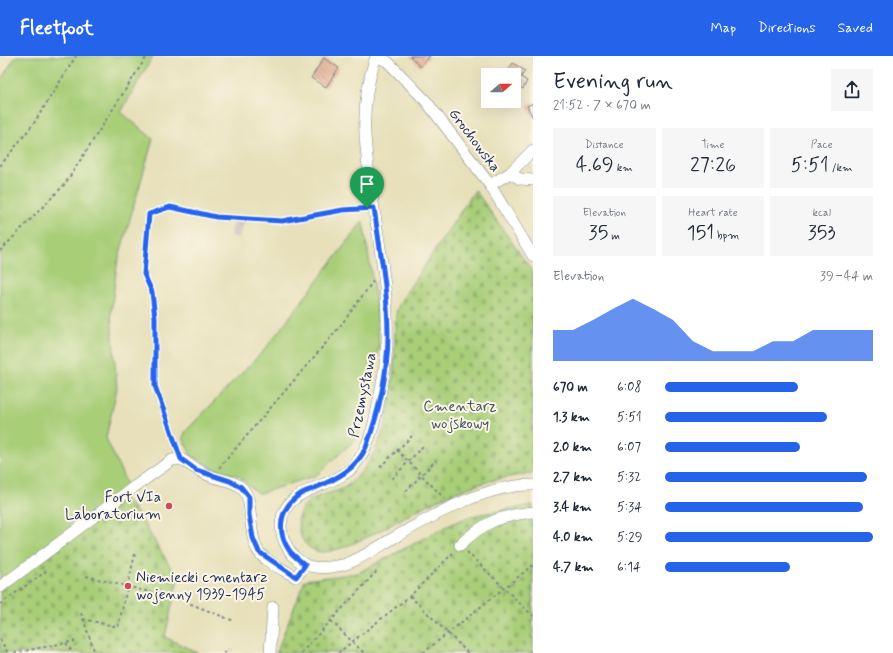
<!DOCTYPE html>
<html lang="en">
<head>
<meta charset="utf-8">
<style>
  body { margin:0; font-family:Mynerve,sans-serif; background:#f6f6f7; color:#1f2937; height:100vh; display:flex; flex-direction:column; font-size:15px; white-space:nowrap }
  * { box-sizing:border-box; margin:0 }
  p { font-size:13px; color:#747a83 }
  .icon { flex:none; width:22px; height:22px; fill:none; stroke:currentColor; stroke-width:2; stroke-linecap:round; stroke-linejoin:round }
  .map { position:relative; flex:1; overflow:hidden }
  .drawer { display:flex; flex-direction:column; background:#fff; width:360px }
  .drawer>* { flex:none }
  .needle { width:26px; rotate:70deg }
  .tools { position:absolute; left:481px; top:12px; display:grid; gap:8px }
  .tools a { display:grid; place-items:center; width:40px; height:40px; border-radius:0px; background:#fff; box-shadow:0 4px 16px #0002; font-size:20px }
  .pin { position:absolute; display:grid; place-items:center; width:34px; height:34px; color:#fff; margin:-41px -17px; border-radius:50% 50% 50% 0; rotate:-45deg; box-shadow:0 0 4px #0007 }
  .pin .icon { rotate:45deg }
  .round { display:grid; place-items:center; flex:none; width:42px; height:42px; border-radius:0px; background:#f6f6f7 }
  .summary { display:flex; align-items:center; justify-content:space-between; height:68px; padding:0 20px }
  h1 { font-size:22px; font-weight:600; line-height:30px }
  .figures { display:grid; grid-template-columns:repeat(3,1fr); gap:6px; height:68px; padding:4px 20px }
  .figures div { display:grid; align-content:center; border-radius:0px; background:#f6f6f7; text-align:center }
  .figures b { font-size:20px; font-weight:600 }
  .figures small { font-size:11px; font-weight:400 }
  .figures p { font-size:11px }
  .chart { height:112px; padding:8px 20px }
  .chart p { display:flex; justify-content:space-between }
  .chart svg { width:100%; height:72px; margin-top:4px; fill:#2563eb; opacity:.7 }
  ul { padding:0 20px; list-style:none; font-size:13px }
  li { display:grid; grid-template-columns:64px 48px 1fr; align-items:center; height:30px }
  li i { height:10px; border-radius:5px; background:#2563eb }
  header { display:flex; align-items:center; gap:24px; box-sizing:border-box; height:56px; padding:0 20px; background:#2563eb; color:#fff }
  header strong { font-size:19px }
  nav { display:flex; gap:22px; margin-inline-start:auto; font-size:14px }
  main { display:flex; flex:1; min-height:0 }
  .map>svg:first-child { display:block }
</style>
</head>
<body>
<header>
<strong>Fleetfoot</strong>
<nav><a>Map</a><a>Directions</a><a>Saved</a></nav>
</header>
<main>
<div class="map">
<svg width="533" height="597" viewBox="0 0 533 597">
  <defs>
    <pattern id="industrial-furrows" width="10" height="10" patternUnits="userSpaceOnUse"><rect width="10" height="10" fill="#cbc3b8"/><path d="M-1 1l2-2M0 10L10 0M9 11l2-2" fill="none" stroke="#aea8a1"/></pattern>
    <pattern id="cemetery-stones" width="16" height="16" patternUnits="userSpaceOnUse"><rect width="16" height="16" fill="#a8ce78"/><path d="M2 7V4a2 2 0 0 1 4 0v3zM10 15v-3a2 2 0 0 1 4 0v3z" fill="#90b16a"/></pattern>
    <pattern id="building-back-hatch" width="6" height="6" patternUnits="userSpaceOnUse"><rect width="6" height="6" fill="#e1b097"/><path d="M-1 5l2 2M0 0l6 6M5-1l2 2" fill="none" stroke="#b6907e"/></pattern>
  </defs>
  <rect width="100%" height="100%" fill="#fcf5e5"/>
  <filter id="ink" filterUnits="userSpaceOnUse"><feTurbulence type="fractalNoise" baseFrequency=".025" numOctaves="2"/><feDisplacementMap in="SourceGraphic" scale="8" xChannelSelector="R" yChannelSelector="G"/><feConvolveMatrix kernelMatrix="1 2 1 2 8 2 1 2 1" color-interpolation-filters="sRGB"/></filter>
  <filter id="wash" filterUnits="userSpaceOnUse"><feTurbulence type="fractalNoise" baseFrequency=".012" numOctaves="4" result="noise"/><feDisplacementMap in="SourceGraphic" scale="16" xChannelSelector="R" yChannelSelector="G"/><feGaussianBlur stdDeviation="0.9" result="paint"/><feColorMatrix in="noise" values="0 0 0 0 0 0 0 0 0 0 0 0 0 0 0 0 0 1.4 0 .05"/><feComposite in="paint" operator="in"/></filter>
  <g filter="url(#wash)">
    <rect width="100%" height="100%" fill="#e7e0ba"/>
    <path fill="url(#industrial-furrows)" d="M235 160 245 163 239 182 230 180Z"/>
    <path fill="url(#cemetery-stones)" stroke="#627e6b" d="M475 134 533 216V417C498 421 462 432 431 447 404 460 352 494 324 496 303 497 293 471 301 454 309 439 328 439 341 433 355 426 363 414 371 402 390 369 393 328 395 291 395 281 394 260 398 251 403 239 414 226 421 215 439 188 457 161 475 134Z
      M122 442 134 452 178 523 165 581 198 597H0V535Z
      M533 449V597H276L305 524 358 517 451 468 471 460Z"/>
    <path fill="#a8ce78" stroke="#627e6b" d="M16 0H153L121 56 153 83 117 208 111 258 117 332 106 382 129 433 0 526V25Z
      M363 165 376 246 379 291 358 381 317 419 258 438 239 420 212 412 191 399 183 382 185 376 266 292Z"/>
    <g id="blocks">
      <path fill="url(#building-back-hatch)" d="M410 0H430L420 11Z
        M324 2 339 12 326 31 311 22Z
        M513 7 525 15 521 21 527 25 523 33 514 27V19H505Z
        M533 47V62L527 50Z"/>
    </g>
  </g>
  <g filter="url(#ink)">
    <use href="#blocks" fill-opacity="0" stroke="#81888c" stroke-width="1"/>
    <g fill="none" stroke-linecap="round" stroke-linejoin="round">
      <g stroke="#81888c" stroke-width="12">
        <path id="minor" d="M376 0C357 56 366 97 374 153 383 210 394 270 382 327 377 355 372 390 353 411 331 434 282 430 281 470 281 484 292 503 306 509 316 513 333 511 343 509 359 504 375 493 390 484 430 461 485 428 533 429
          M377 0 388 6 426 45 490 129 533 200
          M510 117 520 123 533 124
          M490 129 510 117 533 94
          M460 489C484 466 499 460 533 456
          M0 531 134 431 172 404 181 403C191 410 201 417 213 421 222 424 234 425 241 431 255 443 247 477 258 495 265 506 284 514 296 521L305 509
          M270 597 273 551"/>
      </g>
      <path stroke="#81888c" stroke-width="2" stroke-dasharray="3 3" stroke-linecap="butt" d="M0 110 34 67 76 0
        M0 195 65 128 147 0
        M177 392 155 330V262L152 236 144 218 149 158 170 151 217 161 282 165 343 154 363 153
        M397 394 445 443
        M380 411 412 380
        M219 412 338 273 374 224
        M392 423 423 390
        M406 435 436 404
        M467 496 533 560
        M86 520 181 544 234 565
        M410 540 468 597
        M0 548 48 514
        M81 557 95 597
        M83 563 118 571 135 498
        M331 565 364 597
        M0 583 8 597
        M66 587 73 597
        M14 597 75 585
        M224 597 230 593
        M301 597 377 515
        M338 597 410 540 453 497
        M423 597 533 509
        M530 597 533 594"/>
      <use href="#minor" stroke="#fff" stroke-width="11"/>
    </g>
  </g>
  <g fill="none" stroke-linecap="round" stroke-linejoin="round" filter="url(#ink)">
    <g stroke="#fff" stroke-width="8">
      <path id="route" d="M170 151 216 161 282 165 343 154 374 152C380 194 388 236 388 279 388 315 379 357 366 391 357 413 336 423 315 432 310 434 303 436 299 439 280 452 276 475 289 494 293 500 300 504 305 509L296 521 259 496 253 482 249 459V441L241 431 230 425 196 414 181 403 155 330V262L152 236 144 218 149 158Z"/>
    </g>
    <use href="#route" stroke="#2563eb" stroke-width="5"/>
  </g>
  <g fill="#d1495b" stroke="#fcf5e5" stroke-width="1.5">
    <circle cx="169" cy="450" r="4"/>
    <circle cx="128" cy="530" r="4"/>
  </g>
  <g text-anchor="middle" stroke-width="4" stroke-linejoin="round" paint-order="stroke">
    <g font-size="15" fill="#1b2f5e" stroke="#fcf5e5">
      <text transform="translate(475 84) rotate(53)" y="5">Grochowska</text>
      <text transform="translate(362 339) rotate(-78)" y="5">Przemysława</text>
    </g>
    <g font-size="15" fill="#3e5764" stroke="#fcf5e5">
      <text x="460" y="355">Cmentarz<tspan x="460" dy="17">wojskowy</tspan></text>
    </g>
    <g font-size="15" fill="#1b2f5e" stroke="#fcf5e5" text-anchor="end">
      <text x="161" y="446">Fort VIa<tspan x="161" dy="17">Laboratorium</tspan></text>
      <text x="136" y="526" text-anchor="start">Niemiecki cmentarz<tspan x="136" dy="17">wojenny 1939-1945</tspan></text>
    </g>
  </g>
</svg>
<div class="tools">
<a><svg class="needle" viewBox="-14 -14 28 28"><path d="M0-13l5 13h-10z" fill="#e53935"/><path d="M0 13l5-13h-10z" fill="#747a83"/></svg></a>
</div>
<div class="pin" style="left:367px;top:152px;background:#1e9e55"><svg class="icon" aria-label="arrive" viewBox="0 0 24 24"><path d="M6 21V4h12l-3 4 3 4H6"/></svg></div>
</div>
<section class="drawer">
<div class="summary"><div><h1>Evening run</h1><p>21:52 · 7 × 670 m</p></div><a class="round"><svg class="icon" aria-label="share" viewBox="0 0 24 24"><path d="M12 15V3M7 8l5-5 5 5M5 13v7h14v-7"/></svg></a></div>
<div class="figures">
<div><p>Distance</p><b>4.69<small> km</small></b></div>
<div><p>Time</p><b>27:26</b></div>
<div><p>Pace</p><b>5:51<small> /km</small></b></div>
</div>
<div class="figures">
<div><p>Elevation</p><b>35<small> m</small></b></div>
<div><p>Heart rate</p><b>151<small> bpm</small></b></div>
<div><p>kcal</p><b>353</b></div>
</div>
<div class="chart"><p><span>Elevation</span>39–44 m</p>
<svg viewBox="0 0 160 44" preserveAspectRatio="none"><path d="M0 44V25L10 25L20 19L30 12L40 6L50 12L60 19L70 32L80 38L90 38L100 38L110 32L120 32L130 25L140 25L150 25L160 25V44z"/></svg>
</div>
<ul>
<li><b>670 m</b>6:08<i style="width:64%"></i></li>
<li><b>1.3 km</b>5:51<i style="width:78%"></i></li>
<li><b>2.0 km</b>6:07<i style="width:65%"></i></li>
<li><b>2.7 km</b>5:32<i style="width:97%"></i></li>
<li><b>3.4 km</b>5:34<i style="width:95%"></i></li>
<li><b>4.0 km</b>5:29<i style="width:100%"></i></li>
<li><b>4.7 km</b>6:14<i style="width:60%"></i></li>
</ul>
</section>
</main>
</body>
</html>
